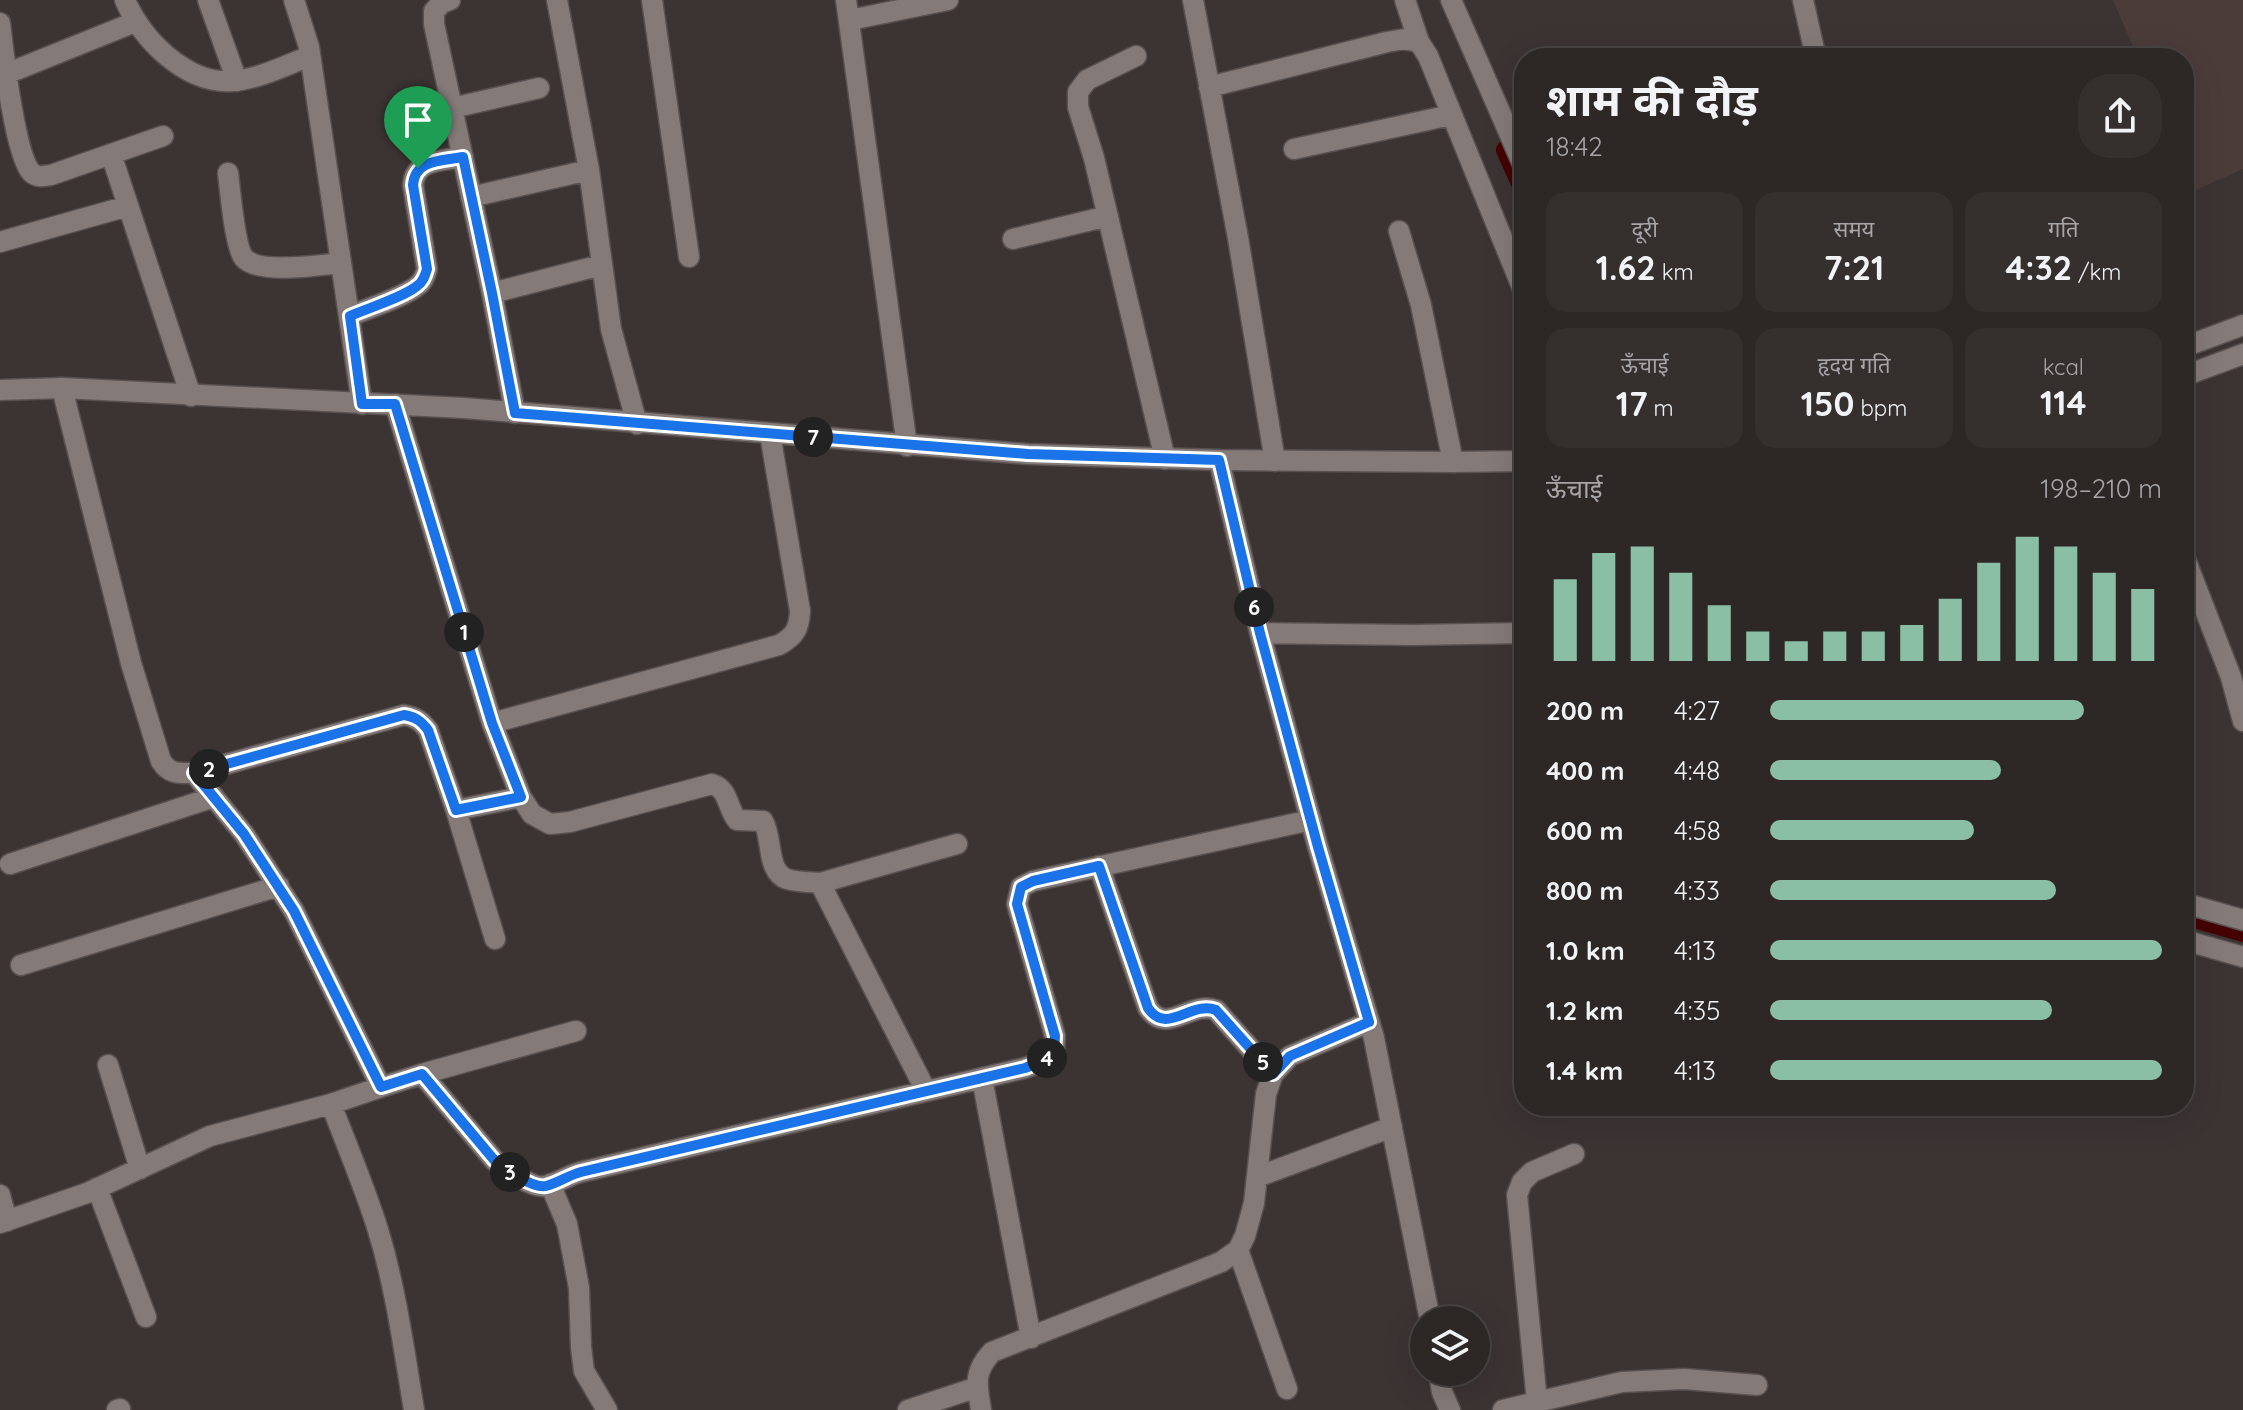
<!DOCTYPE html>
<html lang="hi">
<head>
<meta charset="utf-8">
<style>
  body { margin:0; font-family:Quicksand,"Noto Sans Devanagari",sans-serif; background:#352f2e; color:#f1f3f6; height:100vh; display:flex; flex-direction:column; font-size:30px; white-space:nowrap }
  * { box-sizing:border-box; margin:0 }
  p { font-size:26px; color:#a7a5a7 }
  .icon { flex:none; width:44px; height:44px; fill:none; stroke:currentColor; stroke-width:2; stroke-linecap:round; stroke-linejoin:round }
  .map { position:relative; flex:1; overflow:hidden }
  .drawer { position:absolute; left:1514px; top:48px; width:680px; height:1068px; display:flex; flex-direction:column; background:#2d2726; border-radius:32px; box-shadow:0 8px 32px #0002,0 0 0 2px #484443 }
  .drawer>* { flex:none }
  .tools { position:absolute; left:1410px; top:1306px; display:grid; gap:16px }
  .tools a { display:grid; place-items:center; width:80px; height:80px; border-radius:50%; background:#2d2726; box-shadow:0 8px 32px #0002,0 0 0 2px #484443; font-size:40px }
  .pin { position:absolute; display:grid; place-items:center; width:68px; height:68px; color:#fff; margin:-82px -34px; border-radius:50% 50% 50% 0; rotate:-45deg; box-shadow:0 0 8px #0007 }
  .pin .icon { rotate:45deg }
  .km { position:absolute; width:40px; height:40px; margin:-20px; border-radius:50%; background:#222; color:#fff; font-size:22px; line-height:40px; text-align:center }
  .round { display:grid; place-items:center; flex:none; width:84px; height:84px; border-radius:32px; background:#352f2e }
  .summary { display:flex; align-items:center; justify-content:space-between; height:136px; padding:0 32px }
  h1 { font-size:44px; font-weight:700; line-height:60px }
  .figures { display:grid; grid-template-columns:repeat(3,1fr); gap:12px; height:136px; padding:8px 32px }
  .figures div { display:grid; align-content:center; border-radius:20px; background:#352f2e; text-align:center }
  .figures b { font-size:34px; font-weight:700 }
  .figures small { font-size:22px; font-weight:400 }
  .figures p { font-size:22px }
  .chart { height:224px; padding:16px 32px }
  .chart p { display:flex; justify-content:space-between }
  .chart svg { width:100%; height:144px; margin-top:8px; stroke:#8abfa5; stroke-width:6 }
  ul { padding:0 32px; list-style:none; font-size:26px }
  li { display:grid; grid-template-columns:128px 96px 1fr; align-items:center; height:60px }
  li i { height:20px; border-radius:10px; background:#8abfa5 }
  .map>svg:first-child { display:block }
</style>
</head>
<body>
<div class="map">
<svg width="2243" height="1410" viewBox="0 0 2243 1410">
  <rect width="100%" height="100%" fill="#3c3433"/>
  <path fill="#4b3c3a" d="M2113 0H2243V169L2196 190 2184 162V58H2138Z"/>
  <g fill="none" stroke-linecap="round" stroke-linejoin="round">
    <path stroke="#450002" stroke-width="20" d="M1506 150 1524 190
      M2184 915 2243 932"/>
    <g stroke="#585150" stroke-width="23">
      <path id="street" d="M125 0C141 39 187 85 233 81 259 79 286 65 310 56
        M208 0 237 81
        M294 0 309 47 362 404
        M450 0 442 3 434 11V24L492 293 515 413
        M557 0 589 170 611 329 637 424
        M652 0 689 257
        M846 0 907 446
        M1193 0 1238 238 1275 461
        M1405 0 1419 42
        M1451 0 1524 167
        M1803 0 1816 58
        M850 20 948 0
        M0 23C3 49 15 158 32 173 38 178 44 176 51 175L163 136
        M1136 56 1087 80 1078 92V107L1094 158 1165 459
        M6 74 135 22
        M1209 87 1387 42 1404 39 1419 42 1428 56 1524 292
        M452 108 539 88
        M1294 149 1451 115
        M111 154 191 396
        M228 173C230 189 235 248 244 258 259 275 319 265 341 263
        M471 197 589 170
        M1399 231 1421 305 1453 462
        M1013 239 1108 216
        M0 242 128 206
        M492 293 601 265
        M350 316C368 308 402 298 417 286 423 282 425 276 427 269L413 185C415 159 442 161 463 157
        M2184 347 2243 325
        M395 404 492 723 521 797 532 814 550 824 570 822 712 784C729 789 727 808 737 820L763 821C773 837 766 872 787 879 797 882 809 882 820 883
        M1219 460 1260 633 1318 847 1374 1038 1430 1320
        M2184 556 2231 677 2243 721
        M1260 633 1413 635 1524 633
        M492 723 779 645C795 636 799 629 800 611L770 434
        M194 773 404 715C416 717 421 721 428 730L456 810 521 797
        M456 810 495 939
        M10 864 214 797
        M1099 866 1148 1008C1167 1036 1191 1000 1216 1010L1273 1074
        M2184 903 2243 920
        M2184 940 2243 957
        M21 965 279 886
        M108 1065 140 1169
        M422 1074 576 1031
        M982 1078 1031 1338
        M381 1087 422 1074 495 1161C505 1169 533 1189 545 1186 558 1183 569 1175 581 1172L1025 1068 1043 1061 1054 1052 1055 1036 1017 904 1021 887 1033 881 1311 820
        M926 1091 820 883 957 844
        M331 1104C347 1146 365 1188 378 1230 396 1289 404 1350 414 1410
        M1257 1177 1392 1127
        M550 1184 567 1224 579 1288 581 1347 584 1371 607 1410
        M97 1188 146 1317
        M0 1195 7 1221
        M0 1223 87 1193 210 1136 331 1104 381 1087 294 911 244 834 194 773C179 773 170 775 161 761L131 663 62 388
        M1238 1250 1287 1389
        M1439 1372 1442 1392 1450 1410
        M1537 1402 1517 1195 1522 1182 1532 1172 1574 1154
        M117 1410 120 1409
        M908 1410 978 1387
        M981 1410C977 1383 973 1373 992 1352L1206 1268 1221 1262 1238 1250 1245 1236 1254 1203 1266 1094 1273 1074 1290 1056 1369 1022
        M1503 1410 1622 1382 1684 1379 1757 1385"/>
    </g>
    <g stroke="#585150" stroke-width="23">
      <path id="secondary" d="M2184 376 2243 354
        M0 390 62 388 464 408 1028 454 1219 460 1453 462 1524 461"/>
    </g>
    <use href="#street" stroke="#847b79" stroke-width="20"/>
    <use href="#secondary" stroke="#847b79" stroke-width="20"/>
  </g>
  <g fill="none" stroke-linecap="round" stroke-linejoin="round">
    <g stroke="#fff" stroke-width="16">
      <path id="route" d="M463 157 492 293 515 413 1028 454 1219 460 1260 633 1318 847 1369 1022 1290 1056 1273 1074 1216 1010C1191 1000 1167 1036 1148 1008L1099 866 1033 881 1021 887 1017 904 1055 1036 1054 1052 1043 1061 1025 1068 581 1172C569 1175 558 1183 546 1186 533 1189 505 1169 495 1161L422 1074 381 1087 294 911 244 834 194 773 404 715C416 717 421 721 428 730L456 810 521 797 492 723 395 404H362L350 316C368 308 402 298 417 286 423 282 425 276 427 269L413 185C415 159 442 161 463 157Z"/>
    </g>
    <use href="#route" stroke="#1a73e8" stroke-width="10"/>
  </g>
</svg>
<div class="tools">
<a><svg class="icon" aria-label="layers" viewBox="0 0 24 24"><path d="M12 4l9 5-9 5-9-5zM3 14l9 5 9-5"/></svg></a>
</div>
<div class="pin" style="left:418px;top:168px;background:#1e9e55"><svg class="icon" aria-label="arrive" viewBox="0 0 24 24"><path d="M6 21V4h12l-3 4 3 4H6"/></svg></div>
<b class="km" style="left:464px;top:632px">1</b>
<b class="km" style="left:209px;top:769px">2</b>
<b class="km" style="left:510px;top:1172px">3</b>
<b class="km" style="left:1047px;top:1058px">4</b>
<b class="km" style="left:1263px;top:1062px">5</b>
<b class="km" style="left:1254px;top:607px">6</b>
<b class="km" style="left:813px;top:437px">7</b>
<section class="drawer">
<div class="summary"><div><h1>शाम की दौड़</h1><p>18:42</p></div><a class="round"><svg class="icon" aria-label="share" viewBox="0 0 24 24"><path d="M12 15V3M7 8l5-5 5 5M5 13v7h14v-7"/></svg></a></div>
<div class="figures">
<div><p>दूरी</p><b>1.62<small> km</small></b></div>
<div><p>समय</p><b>7:21</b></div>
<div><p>गति</p><b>4:32<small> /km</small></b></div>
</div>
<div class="figures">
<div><p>ऊँचाई</p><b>17<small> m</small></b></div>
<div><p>हृदय गति</p><b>150<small> bpm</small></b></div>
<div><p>kcal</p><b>114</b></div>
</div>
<div class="chart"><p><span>ऊँचाई</span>198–210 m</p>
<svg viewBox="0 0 160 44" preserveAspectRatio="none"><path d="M5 44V19M15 44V11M25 44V9M35 44V17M45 44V27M55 44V35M65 44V38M75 44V35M85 44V35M95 44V33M105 44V25M115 44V14M125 44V6M135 44V9M145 44V17M155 44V22"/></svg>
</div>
<ul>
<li><b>200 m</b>4:27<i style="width:80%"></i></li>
<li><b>400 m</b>4:48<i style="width:59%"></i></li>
<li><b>600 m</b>4:58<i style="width:52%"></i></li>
<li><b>800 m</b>4:33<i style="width:73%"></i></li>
<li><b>1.0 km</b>4:13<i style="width:100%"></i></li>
<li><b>1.2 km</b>4:35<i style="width:72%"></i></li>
<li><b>1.4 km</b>4:13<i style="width:100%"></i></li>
</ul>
</section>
</div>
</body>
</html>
